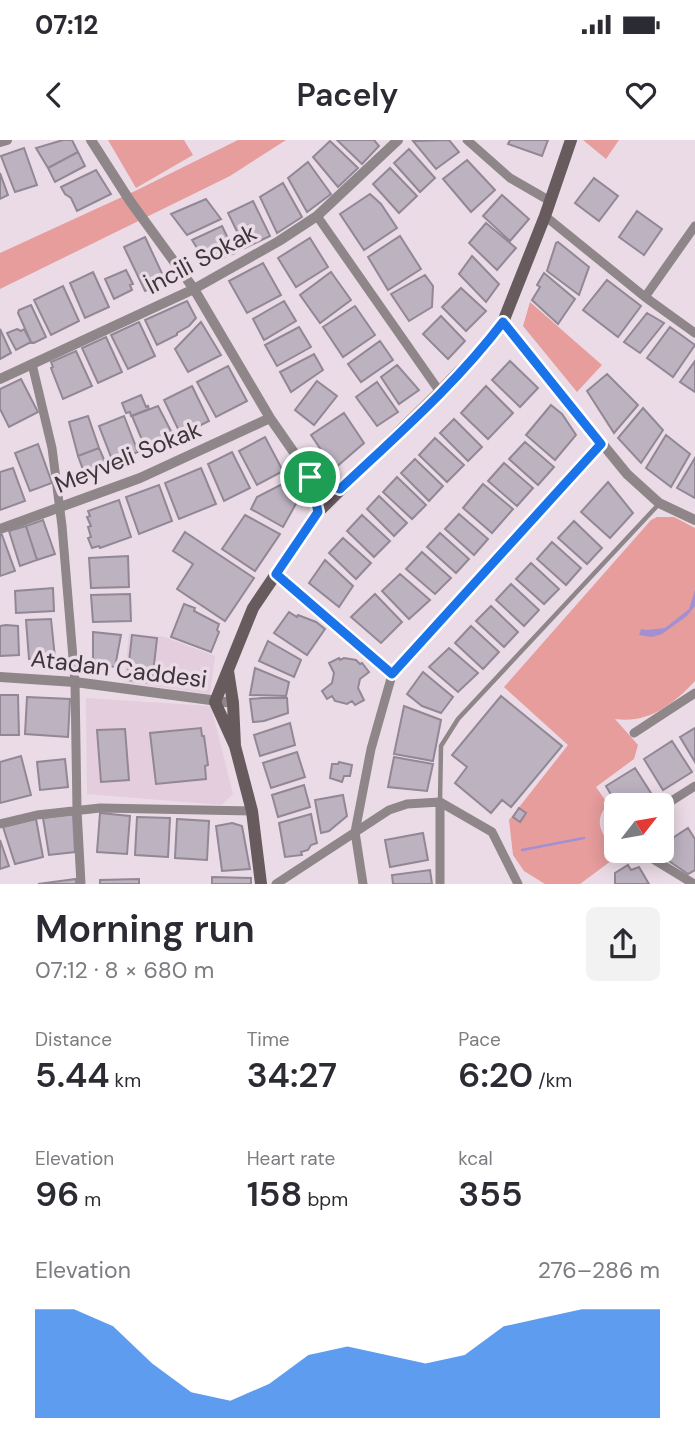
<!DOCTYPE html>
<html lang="en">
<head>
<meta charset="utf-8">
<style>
  body { margin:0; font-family:"DM Sans",sans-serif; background:#f2f2f3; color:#2b2b33; height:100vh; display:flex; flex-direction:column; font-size:26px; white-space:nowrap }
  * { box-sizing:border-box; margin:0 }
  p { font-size:23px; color:#7c7c81 }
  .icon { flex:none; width:38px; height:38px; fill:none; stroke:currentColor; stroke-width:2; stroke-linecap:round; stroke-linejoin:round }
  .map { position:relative; height:744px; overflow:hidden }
  .drawer { display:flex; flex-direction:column; background:#fff; flex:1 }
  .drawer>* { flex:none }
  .needle { width:46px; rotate:59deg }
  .fabs { position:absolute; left:604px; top:653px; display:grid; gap:14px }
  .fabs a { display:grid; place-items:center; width:70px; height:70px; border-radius:10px; background:#fff; box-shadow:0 4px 18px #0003; font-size:35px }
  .pin { position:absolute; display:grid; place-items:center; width:60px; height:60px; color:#fff; margin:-30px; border:4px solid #fff; border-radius:50%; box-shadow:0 2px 7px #0007 }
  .round { display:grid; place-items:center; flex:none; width:74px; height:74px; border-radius:10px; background:#f2f2f3 }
  .summary { display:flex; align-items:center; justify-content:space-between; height:119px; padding:0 35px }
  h1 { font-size:38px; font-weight:600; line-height:52px }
  .stats { display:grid; grid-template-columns:repeat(3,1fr); gap:10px; height:119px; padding:7px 35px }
  .stats div { display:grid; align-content:center }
  .stats b { font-size:35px; font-weight:600 }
  .stats small { font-size:19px; font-weight:400 }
  .stats p { font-size:19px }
  .chart { height:196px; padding:14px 35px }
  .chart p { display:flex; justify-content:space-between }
  .chart svg { width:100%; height:126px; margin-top:7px; fill:#1a73e8; opacity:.7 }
  .status { display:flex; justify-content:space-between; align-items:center; height:49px; padding:0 35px; background:#fff; direction:ltr }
  .status svg { height:19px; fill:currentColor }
  header { display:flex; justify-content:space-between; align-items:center; height:91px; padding:0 35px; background:#fff; font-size:32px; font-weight:600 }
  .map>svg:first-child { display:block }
</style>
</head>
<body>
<div class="status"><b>07:12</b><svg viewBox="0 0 49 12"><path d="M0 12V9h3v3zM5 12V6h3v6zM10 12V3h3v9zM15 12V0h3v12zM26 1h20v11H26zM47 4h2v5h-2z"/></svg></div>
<header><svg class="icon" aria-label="back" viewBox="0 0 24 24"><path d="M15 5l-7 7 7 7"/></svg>Pacely<svg class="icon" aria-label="heart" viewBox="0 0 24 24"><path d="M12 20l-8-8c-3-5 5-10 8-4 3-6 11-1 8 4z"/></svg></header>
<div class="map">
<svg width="695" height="744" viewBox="0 0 695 744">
  <rect width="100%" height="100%" fill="#ebdbe6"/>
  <path fill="#e4cddc" d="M129 494 165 497 215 516 210 554 124 542Z
    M86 558 211 566 233 654 222 665 87 654Z"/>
  <path fill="#e69d9c" d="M108 0H184L193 15 136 48Z
    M238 0H286L230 36 0 149V113L135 51Z
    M583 0H619L606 19Z
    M530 162 602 225 577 252 523 186Z
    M657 377H674L695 388V541C674 564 648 584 615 579L638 605 634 619 596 647 608 664C590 684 605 698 619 715L580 744H545L524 731 513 715 509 680 568 605 504 547 651 380Z"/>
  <path fill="#a290d3" d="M695 450V466L687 476 662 494 652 497 639 495 641 489 647 490 665 488 689 469Z"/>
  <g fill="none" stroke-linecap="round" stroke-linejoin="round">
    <path stroke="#a290d3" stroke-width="2.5" d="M522 710 584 698"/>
  </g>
  <path fill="#bcb2c0" stroke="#918795" stroke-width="2" d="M63 0H72L78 12 48 28 36 8Z
    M337 0H374L379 6 362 24Z
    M449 0 459 12 436 29 413 1Z
    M510 0H548L542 16 508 4Z
    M330 1 358 28 338 47 313 17Z
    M24 8 37 45 15 52 1 16Z
    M409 9 435 38 420 52 394 23Z
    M78 12 85 26 55 42 48 28Z
    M467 20 495 50 471 72 443 39Z
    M308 22 331 54 307 72 288 38Z
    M390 28 417 56 399 73 373 44Z
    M96 30 111 54 77 71 71 58 65 54 61 47Z
    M0 33 8 55 0 59Z
    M594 38 618 56 599 81 575 63Z
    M283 43 302 77 277 93 260 57Z
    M370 54 381 64 397 88 364 110 340 74Z
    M502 55 529 79 510 101 483 76Z
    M206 59 221 79 187 95 171 74Z
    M253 61 270 96 245 108 228 73Z
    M637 71 662 89 644 115 619 97Z
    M486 83 516 108 497 130 469 103Z
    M222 86 235 113 207 124 192 100Z
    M400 96 421 129 388 150 368 117Z
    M145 97 166 142 145 151 124 107Z
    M310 98 328 127 296 147 278 118Z
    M558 102 589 127 579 155 547 131 556 103Z
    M472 116 499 144 486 162 459 134Z
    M263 123 281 155 247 173 229 141Z
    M126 130 133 144 130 145 132 150 114 159 105 139Z
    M93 132 109 167 85 178 70 143Z
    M331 132 351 160 320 183 300 155Z
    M544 133 575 159 558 184 532 160 540 147 537 145Z
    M425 135 433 146 432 167 409 181 391 154Z
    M607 140 641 166 618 197 583 170Z
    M63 146 79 181 51 195 34 160Z
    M461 148 486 171 466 191 442 167Z
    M187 161 196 178 189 186 177 193V195L157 205 145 180Z
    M284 161 296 181 264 200 253 179Z
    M31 165 46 197 34 203 31 202 18 173 19 170Z
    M355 166 375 195 343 217 323 187Z
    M647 173 664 183 640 213 624 202Z
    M441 176 465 201 448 219 423 194Z
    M139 182 155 216 128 229 111 195Z
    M201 182 221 215 188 232 175 209Z
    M299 187 311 207 277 226 265 205Z
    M670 187 695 205 673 237 647 218Z
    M0 189 11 213 0 219Z
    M17 189 21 191 24 189 31 202 16 210 7 193Z
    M106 197 122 232 98 243 82 208Z
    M380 201 393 220 361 242 348 224Z
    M76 211 92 246 63 259 51 228 53 227 51 222Z
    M314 214 323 230 291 252 280 232Z
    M510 221 538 248 520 267 492 240Z
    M695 221V252L680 242Z
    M397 225 419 250 399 264 381 237Z
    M228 226 247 261 216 277 197 242Z
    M607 234 638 265 614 293 587 251Z
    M21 239 38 272 9 287 0 269V249Z
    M317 241 337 256 314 285 295 270Z
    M377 242 398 272 377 286 356 257Z
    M192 246 209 281 181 295 164 260Z
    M486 246 513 273 488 299 461 273Z
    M141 255 146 267 148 266 149 269 131 276 130 272 126 273 122 263Z
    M551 265 562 274 576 295 555 320 526 295Z
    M158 266 173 295 145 307 132 276Z
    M643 268 663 290 641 323 618 298Z
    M344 273 364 303 334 329 311 295Z
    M88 276 99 308 78 316 69 282Z
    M124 276 138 312 113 322 99 286Z
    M454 279 482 307 468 321 440 293Z
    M666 295 690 314 671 347 646 328Z
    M265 297 283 331 257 345 239 311Z
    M435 298 464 325 447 342 419 315Z
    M525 302 554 327 538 345 509 319Z
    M38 304 52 343 30 351 15 313Z
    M99 308 106 324 84 332 78 316Z
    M232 312 250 348 224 361 208 324Z
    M695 318V358L677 348Z
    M695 318V358L677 348Z
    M415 319 443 346 429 361 401 333Z
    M504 323 533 348 517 366 488 341Z
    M13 328 25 361 0 370V332Z
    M201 328 216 364 179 379 165 343Z
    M397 337 426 365 412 379 383 352Z
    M288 341 298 360 283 387 251 369 257 357Z
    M608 342 633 373 610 398 581 372Z
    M483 344 513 369 492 393 463 368Z
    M159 345 172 381 139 394 126 357Z
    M379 356 407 383 394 396 367 369Z
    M119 360 131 397 100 408 99 406 92 408 88 398 91 397 88 387 91 386 87 377 90 376 88 371Z
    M459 374 488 399 474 415 445 389Z
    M245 375 280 394 255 431 222 409Z
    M362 375 390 401 374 417 347 391Z
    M43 380 55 414 37 420 26 386Z
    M574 381 602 408 587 424 558 398Z
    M26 386 37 420 20 426 9 391Z
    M185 392 254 438 225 481 177 449 193 424 173 411Z
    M440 393 469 419 456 433 427 407Z
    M0 395H2L15 431 0 436Z
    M343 398 371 423 356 439 329 413Z
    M552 402 581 428 566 445 537 419Z
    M422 412 451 438 435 454 406 429Z
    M128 416 129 447 91 448 89 418Z
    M325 420 353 446 339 467 309 443Z
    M531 423 559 449 544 464 516 439Z
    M400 434 430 460 409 479 382 451Z
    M511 444 539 470 524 486 496 460Z
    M53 448 54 471 16 473 15 451Z
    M130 454 131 481 93 482 91 455Z
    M375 454 402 482 381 503 351 477Z
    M184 464 195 468 194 471 219 484 217 490 219 492 211 512 171 497Z
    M491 466 518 492 504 507 476 481Z
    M289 472 297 477 298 475 316 482 325 489 307 515 274 493Z
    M51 479 55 518 29 519 26 480Z
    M6 485 18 486 19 515 0 516V486Z
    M471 486 499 512 483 529 455 503Z
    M93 492 121 495 115 527 93 524Z
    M132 495 157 498 152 543 127 540Z
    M268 501 301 520 294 537 259 521Z
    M449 508 478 533 458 552 429 527Z
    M339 518 340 520 344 518 356 520 360 524 362 523 369 532 360 539 358 548 364 560 355 565 352 561 347 564 335 561 332 556 327 559 322 551 332 543 334 533 329 523Z
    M255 528 289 542 286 556 250 555Z
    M423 532 453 557 441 573 422 566 407 554Z
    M0 555H18L19 595H0Z
    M501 556 562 606 511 667 502 660 491 673 455 643 467 627 452 615Z
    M27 557 70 559 68 597 25 594Z
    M262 558H287L288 573 264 581 253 582 250 559Z
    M404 566 441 580 433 621 394 614Z
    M290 583 295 605 260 616 254 595Z
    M201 588 202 596H204L208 625 205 626 206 639 156 644 150 593Z
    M695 588V622L680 597Z
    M125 589 129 640 101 642 97 590Z
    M672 601 692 632 663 650 644 619Z
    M297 612 305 637 271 648 263 623Z
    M21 616 31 655 0 663V622Z
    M394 617 433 624 427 651 388 647Z
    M65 619 68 647 40 650 37 622Z
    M339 622 352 625 350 636H344L342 642 330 638 332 624H338Z
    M635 628 656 661 649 665H617L606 646Z
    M304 645 310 667 278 677 272 655Z
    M343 655 347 676 329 691 321 693 315 660Z
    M519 668 526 673 520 682 513 677Z
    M100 673 130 676 127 714 97 712Z
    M73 674 75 712 49 715 43 678Z
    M311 674 317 703 311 705 308 710 301 712 302 715 285 717 279 683Z
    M137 677 170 678 168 717 135 715Z
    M36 679 43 717 15 724 3 687Z
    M177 679 209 681 207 720 175 718Z
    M232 683 242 686 250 729 222 731 216 686Z
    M688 688 695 699V730L688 734 653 710H662V705Z
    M423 693 428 720 390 727 385 700Z
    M0 700 9 726 0 729Z
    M628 725 631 730 639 727 649 744H615V733Z
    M430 730 432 744H393L392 735Z
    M212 737 251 738V744H212Z
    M76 739V744H38Z
    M139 739V744H100V740Z"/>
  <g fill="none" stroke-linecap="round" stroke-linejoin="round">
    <path stroke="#8e8688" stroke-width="4.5" d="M440 661 441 606 458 579 658 365"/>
    <path stroke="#8e8688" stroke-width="9" d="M467 0 510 38 550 61
      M317 76 440 252
      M545 76 645 157 695 193
      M645 157 695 86
      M32 224 52 308 62 386 75 542 77 670 81 744
      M276 434 392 535
      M634 593 695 553
      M440 662V744
      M662 667 695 646
      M0 684 37 675 100 668 252 671
      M638 710 694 744
      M276 744 389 670 407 664 440 662 492 692 518 744
      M363 744 355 692 371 609 392 535 601 304"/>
    <path stroke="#8e8688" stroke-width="10" d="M91 0 130 61 194 149 270 278 311 337 318 372
      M0 2 7 0
      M503 182 627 334 659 363 695 380
      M0 239 194 149 279 101 317 76 398 0
      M311 337 340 350
      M0 389 140 338 270 278
      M0 537 75 542 233 563"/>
    <path stroke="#675b5e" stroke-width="12" d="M228 531 233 563 235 606 252 671 261 744
      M235 606 215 562 253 468 318 372 440 252 488 202 503 182 545 76 571 0"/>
  </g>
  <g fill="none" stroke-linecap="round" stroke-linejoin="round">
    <g stroke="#fff" stroke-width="14">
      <path id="route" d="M503 182 601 304 392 534 276 434 318 372 310 337 340 349C396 296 456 244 503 182Z"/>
    </g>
    <use href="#route" stroke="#1a73e8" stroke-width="9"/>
  </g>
  <g text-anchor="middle" stroke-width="7" stroke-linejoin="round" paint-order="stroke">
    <g font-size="24" fill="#3c363a" stroke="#ebdbe6">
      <text transform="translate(201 119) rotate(-28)" y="8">İncili Sokak</text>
      <text transform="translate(128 317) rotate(-22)" y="8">Meyveli Sokak</text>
      <text transform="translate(119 529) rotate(7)" y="8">Atadan Caddesi</text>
    </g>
  </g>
</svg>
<div class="fabs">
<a><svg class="needle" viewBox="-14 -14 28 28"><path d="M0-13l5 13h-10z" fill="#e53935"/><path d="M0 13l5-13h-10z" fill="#7c7c81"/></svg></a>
</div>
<div class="pin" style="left:310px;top:337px;background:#1e9e55"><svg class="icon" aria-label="arrive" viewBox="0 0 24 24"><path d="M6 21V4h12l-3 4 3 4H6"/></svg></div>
</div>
<section class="drawer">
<div class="summary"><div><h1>Morning run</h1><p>07:12 · 8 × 680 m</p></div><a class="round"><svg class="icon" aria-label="share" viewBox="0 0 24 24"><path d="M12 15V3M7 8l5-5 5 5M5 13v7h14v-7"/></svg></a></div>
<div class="stats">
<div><p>Distance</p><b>5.44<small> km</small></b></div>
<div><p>Time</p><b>34:27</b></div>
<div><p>Pace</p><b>6:20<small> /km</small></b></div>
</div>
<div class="stats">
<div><p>Elevation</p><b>96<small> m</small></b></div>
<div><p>Heart rate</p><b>158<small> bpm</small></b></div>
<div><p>kcal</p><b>355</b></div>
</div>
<div class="chart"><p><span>Elevation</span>276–286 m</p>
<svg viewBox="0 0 160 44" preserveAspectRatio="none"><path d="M0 44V6L10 6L20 12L30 25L40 35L50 38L60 32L70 22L80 19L90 22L100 25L110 22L120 12L130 9L140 6L150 6L160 6V44z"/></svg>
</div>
</section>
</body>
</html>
